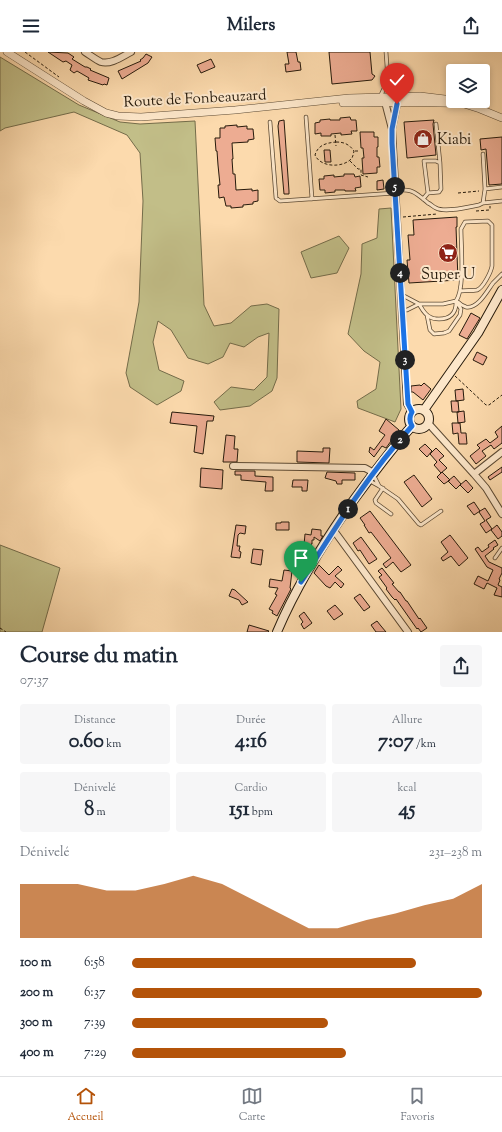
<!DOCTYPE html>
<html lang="fr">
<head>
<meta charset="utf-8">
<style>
  body { margin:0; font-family:"Sorts Mill Goudy",serif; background:#f6f6f7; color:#1f2937; height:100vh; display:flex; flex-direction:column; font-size:15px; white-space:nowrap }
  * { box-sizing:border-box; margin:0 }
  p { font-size:13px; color:#747a83 }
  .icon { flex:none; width:22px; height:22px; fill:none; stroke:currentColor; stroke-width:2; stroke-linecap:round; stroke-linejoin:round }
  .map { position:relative; height:580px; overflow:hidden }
  .side { display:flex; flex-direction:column; background:#fff; flex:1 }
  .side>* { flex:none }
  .fabs { position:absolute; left:446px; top:12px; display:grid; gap:8px }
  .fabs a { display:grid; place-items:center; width:44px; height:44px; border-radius:4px; background:#fff; box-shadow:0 2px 6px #0003; font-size:20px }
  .pin { position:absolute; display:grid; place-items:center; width:34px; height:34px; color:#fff; margin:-41px -17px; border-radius:50% 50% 50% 0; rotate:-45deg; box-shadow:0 0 4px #0007 }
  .pin .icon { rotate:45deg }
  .km { position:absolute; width:20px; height:20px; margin:-10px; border-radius:50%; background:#222; color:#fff; font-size:11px; line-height:20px; text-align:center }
  .round { display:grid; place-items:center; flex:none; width:42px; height:42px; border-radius:4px; background:#f6f6f7 }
  .overview { display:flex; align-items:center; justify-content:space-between; height:68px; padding:0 20px }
  h1 { font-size:22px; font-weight:700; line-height:30px }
  .stats { display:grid; grid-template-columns:repeat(3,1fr); gap:6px; height:68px; padding:4px 20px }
  .stats div { display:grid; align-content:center; border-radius:4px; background:#f6f6f7; text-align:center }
  .stats b { font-size:20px; font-weight:700 }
  .stats small { font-size:11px; font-weight:400 }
  .stats p { font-size:11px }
  .chart { height:112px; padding:8px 20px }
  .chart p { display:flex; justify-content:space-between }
  .chart svg { width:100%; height:72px; margin-top:4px; fill:#b45309; opacity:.7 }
  ul { padding:0 20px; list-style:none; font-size:13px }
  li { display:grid; grid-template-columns:64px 48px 1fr; align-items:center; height:30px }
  li i { height:10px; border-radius:5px; background:#b45309 }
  header { display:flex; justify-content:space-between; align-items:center; height:52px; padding:0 20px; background:#fff; font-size:18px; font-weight:700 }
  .menu { display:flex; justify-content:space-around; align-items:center; height:56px; border-top:1px solid #e0e1e3; background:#fff; font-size:11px; color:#747a83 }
  .menu a { display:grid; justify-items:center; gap:2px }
  .menu .selected { color:#b45309 }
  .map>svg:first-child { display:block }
</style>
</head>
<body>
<header><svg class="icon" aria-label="menu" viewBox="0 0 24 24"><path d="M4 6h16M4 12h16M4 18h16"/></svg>Milers<svg class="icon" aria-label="share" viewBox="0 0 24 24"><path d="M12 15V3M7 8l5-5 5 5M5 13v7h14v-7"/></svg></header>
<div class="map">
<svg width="502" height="580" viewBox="0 0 502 580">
  <rect width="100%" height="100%" fill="#fcdaad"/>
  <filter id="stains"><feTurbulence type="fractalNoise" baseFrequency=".005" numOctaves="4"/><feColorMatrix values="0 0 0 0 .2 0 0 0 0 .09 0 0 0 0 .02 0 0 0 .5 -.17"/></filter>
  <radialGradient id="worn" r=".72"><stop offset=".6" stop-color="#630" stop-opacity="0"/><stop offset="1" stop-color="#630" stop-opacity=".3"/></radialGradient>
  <path fill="#c2be88" stroke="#746c4a" d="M0 5 79 53 120 70 140 72 195 69 204 253 214 274 231 271 251 254 267 252 279 257 277 326 272 339 250 354 220 358 214 350 231 335 254 338 267 325 269 281 258 285 244 295 230 291 223 305 208 312 188 306 171 278 158 269 153 290 159 318 184 329 181 339 157 353 130 335 126 321 139 250 143 149 140 101 127 83 74 60 5 76 0 79Z
    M391 156 401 357 395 370 358 356 357 349 376 337 380 310 364 299 348 282 361 222 362 192 377 186 379 157Z
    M339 184 349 196 337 221 311 226 301 200Z
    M0 493 60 516 42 580H0Z"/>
  <path fill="#edac92" stroke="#261a0b" d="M48 0 68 1 74 5 72 7 85 15H87L91 17 90 18 109 26 107 33 104 32 103 33 88 28 89 26 77 19 74 21 70 18 72 13 66 9 63 10Z
    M287 0H296L298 10H300L301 18 286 20 285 12H289Z
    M329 0H370L372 22 375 24 372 28 332 32Z
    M146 2 152 5 148 11 122 27 118 19 141 9 140 8 143 6Z
    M211 7 215 15 201 21 197 13Z
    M350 65 351 68H356L357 79H351L352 82 341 83V81L331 82V84H321V81L315 82V71L320 70V68L330 67V68H340V66Z
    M284 68 289 139V142H284L278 74 279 69Z
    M434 68 433 72 436 103 407 106 404 70Z
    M237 73V75L247 74V77H253L254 87 248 88V90L232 91 233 107H232L233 122H235L236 138 252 137V139L258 138V149L253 150V152L243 153V155L231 156V154H226L224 145 219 146 218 133H220L218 113 217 99H216L215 86H220V76H225V74Z
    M360 80H374V85H378V95H377V105H379L380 115H377V121L363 122 362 106H364L363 96H361Z
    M502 85V132L489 133 486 97 481 98 480 87Z
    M324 98H330L331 110H325Z
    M344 122H354L355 125 360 124 361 135 355 136 356 139H345V138H335V140L325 141V138H320L319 127H324V124L334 123V125L344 124Z
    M383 128 384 137 377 138V129Z
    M457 165V175H456L458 228 409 231 407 208H410L408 183H414L413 168Z
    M471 261 480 266 467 287 459 283Z
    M477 300 487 305 483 313 473 308Z
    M424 331 431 337 423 348 413 340H411V334L420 333 421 334Z
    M463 337 464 348 456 349 455 338Z
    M451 349H458L459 360H452Z
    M464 359 465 370 458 371 457 360Z
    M172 360 214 364 213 369H207L203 402 194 400 197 374 170 371Z
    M386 367 399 378 386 396 382 394 374 405 369 400 370 395 374 398 385 383 379 379Z
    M452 371H460L461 381H466L467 392H459L458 381 453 382Z
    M502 374V391L494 397 491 393 482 399 486 404 476 412 470 404 480 396 477 393 486 387 490 391 498 385 495 380Z
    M226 383 235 384 234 397H238L237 410H223Z
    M425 392 432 399 427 405 419 397Z
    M323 396H330L329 411 297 410V399L323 400Z
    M436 396 444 404 439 408 447 416 441 421 434 413 437 410 430 402Z
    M502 415V420L490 428 488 425Z
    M201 416 223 418 222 437 200 435Z
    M235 419H255V424L273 425V439H265L266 430 241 428V423H235Z
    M327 420 355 421V428H342V432H337L336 429 325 426Z
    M442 420 450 428 444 432 437 425Z
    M414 423 432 447 422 455 404 430Z
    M454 424 461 432 456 437 448 429Z
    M293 428H308L307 439H302V435H292Z
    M466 428 473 436 468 441 460 433Z
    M474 450 480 459 485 456 491 465 486 468 492 477 486 481 480 472 485 469 479 460 480 459 474 463 467 454Z
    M370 459 411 513 401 520 393 510 386 516 383 512 391 506 371 480 369 481 364 473H365L360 466Z
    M281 470H289V478H276V471H281Z
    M236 473 246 474 245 482 240 481 238 483 237 494H240L239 499 241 500 240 506 231 505Z
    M497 473 502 480V484L498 487 491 478Z
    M312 477 321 478V484H323L320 489 314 485V488H312V492H311L310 501 311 502 308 508 299 504 298 507 293 506 300 491 304 493 305 482 311 483Z
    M450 483 468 506 459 514 451 504 443 509 441 506 448 500 441 490Z
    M361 485 377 507 369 512 360 498 358 499 353 491Z
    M495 488 498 493 493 496 494 497 485 504 489 510 502 516V521L499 527 500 528 498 533 502 535V545L494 543 497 536 487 531 484 537 474 532 478 524 488 529 493 518 487 515 475 497 478 495 482 500 489 495 488 493Z
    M253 497 263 498 261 513 251 511Z
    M319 513 329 523 338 514 342 518 335 524 344 532 341 536 335 530 330 536 326 534 314 521Z
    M382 516 394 531 392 532 399 540H400L406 549H407L419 567 420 566 427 576 421 580 418 576 417 577 396 547 395 548 392 545 386 537 387 536 379 525 382 523 378 519Z
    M284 518 292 519 290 536 291 537 277 564 272 561 273 559 269 557 277 543 275 542 278 536 269 535 270 527 282 529Z
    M232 537 235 538 248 550 242 553 239 548 229 544Z
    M360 542 370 555 364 559 354 546Z
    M335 553 343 562 334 568 327 559Z
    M304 560 312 571 304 577 301 572 303 570 299 564Z
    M377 569 381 574 386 580H376L371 573Z
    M249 573 269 579 268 580H247Z"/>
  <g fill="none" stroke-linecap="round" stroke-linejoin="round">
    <g stroke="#5c4a34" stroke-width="4.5">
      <path id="service" d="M380 45 388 28 386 0
        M306 65 312 147
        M270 70 276 146 280 149 395 141
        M436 72 440 111
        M483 102 485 137
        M502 135 485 137 483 151 502 149
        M395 138C413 137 415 140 428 151 431 152 433 155 436 156 445 161 468 155 479 153L483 151
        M423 147 428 141 424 109H436L440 111 441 137 439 140 428 141
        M458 250C460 252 463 254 466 255 478 257 487 239 493 231 496 228 499 225 502 222
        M419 252H443L456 249C465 237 461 193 461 177L465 170 488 169 492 173V214C491 220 483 236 477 238 471 239 466 238 460 239
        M419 252C422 257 425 263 430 265 433 267 436 267 439 267 450 267 456 261 456 251
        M402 258H407L419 252 404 244 402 245
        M427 263 430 278 434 282 444 281 449 279 460 263 461 257 456 249
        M370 429 379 434 374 424
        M379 434 398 447 419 472 421 473 441 459
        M383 436 375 448 376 451 391 462
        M495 506 502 496"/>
    </g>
    <g stroke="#5c4a34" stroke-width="8">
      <path id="minor" d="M85 0C90 3 96 8 101 10 111 13 123 4 131 0
        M388 48 385 50 392 77 407 352 412 360
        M392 77 397 52 395 48
        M428 371 474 422 486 436 502 462
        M233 414 365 416 374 421
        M474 422 502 400
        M333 478 335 480 408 580"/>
    </g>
    <g stroke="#5c4a34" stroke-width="8">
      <path id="tertiary" d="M7 0 84 49 106 61 118 64 141 65 235 58 349 46 420 44 453 48
        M343 51C383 51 424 49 465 52
        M461 51 480 57 502 66"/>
    </g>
    <g stroke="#261a0b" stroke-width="10">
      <path id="secondary" d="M409 367a10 10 0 1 1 20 0a10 10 0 1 1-20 0Z
        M424 358 478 281 502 238
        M277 580C296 535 322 493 350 453 370 426 390 398 412 374"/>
    </g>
    <path stroke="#261a0b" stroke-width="1" stroke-dasharray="3 2" stroke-linecap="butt" d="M25 0 59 25
      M335 83 336 94
      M336 90C344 90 349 92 354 99 353 103 353 106 350 108 341 116 320 115 315 103 318 93 326 91 336 90Z
      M355 99H359
      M350 109 358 117H361V123L368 125
      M458 141 479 139
      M476 159 489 158 490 157V154
      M403 165 437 162
      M455 324 486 353H489L502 343
      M0 576 6 580"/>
    <use href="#service" stroke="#fde7ca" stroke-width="3"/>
    <use href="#minor" stroke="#fde7ca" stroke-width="6"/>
    <use href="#tertiary" stroke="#fde7ca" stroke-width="7"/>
    <use href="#secondary" stroke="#fde7ca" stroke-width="8"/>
  </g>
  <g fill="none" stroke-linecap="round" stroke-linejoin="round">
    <g stroke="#fff" stroke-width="8">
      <path id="route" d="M301 530C335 476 369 421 412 374 409 369 409 365 412 360L408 352 392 91V77L397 52"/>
    </g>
    <use href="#route" stroke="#1a73e8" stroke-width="5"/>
  </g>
  <defs>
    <g id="shop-disc" transform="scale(1)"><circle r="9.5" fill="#8f2418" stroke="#fde7ca"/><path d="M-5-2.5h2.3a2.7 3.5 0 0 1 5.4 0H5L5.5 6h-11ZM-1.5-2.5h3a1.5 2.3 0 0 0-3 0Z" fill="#fff"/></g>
    <g id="supermarket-disc" transform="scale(1)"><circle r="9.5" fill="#8f2418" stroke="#fde7ca"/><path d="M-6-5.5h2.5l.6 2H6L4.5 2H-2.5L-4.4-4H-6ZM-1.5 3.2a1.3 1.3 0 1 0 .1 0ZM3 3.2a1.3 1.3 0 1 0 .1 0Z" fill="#fff"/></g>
  </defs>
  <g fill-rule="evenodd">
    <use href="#shop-disc" x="423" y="87"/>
    <use href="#supermarket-disc" x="448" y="201"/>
  </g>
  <g text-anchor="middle" stroke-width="4" stroke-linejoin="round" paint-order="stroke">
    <g font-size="15" fill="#261a0b" stroke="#fde7ca">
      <text transform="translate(195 46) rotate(-3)" y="5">Route de Fonbeauzard</text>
    </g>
    <g font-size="15" fill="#261a0b" stroke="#fde7ca" text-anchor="start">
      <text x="437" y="92">Kiabi</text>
      <text x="448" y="227" text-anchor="middle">Super U</text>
    </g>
  </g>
  <rect width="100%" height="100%" filter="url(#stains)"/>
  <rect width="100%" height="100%" fill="url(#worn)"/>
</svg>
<div class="fabs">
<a><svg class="icon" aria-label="layers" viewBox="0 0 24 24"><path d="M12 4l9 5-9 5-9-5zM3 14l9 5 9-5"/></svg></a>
</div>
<div class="pin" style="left:301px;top:530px;background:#1e9e55"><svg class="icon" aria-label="arrive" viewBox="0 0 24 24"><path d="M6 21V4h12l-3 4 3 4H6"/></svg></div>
<div class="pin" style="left:397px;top:52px;background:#d93025"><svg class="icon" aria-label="check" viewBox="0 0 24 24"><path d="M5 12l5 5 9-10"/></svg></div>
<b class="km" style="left:348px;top:457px">1</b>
<b class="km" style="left:400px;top:388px">2</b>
<b class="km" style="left:405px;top:308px">3</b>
<b class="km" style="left:400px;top:221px">4</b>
<b class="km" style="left:395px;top:135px">5</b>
</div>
<section class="side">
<div class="overview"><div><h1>Course du matin</h1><p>07:37</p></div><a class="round"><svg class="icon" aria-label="share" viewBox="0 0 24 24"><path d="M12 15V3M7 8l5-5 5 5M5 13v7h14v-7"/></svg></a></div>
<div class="stats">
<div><p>Distance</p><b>0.60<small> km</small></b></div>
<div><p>Durée</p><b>4:16</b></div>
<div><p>Allure</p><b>7:07<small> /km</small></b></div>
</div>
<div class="stats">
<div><p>Dénivelé</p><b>8<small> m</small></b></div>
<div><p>Cardio</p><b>151<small> bpm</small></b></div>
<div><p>kcal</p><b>45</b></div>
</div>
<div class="chart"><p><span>Dénivelé</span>231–238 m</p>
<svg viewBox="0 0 160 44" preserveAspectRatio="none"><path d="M0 44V11L10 11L20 11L30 15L40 15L50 11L60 6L70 11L80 20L90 29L100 38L110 38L120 33L130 29L140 24L150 20L160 11V44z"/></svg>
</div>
<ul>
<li><b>100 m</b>6:58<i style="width:81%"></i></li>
<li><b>200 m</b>6:37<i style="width:100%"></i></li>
<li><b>300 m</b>7:39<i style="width:56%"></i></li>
<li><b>400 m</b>7:29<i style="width:61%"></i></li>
</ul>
</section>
<nav class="menu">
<a class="selected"><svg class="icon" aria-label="home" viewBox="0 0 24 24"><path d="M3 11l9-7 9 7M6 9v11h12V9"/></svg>Accueil</a>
<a><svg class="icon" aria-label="map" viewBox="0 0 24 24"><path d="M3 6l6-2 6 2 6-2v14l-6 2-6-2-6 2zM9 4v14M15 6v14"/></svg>Carte</a>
<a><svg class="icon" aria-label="saved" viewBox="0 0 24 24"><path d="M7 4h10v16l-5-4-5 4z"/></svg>Favoris</a>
</nav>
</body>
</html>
